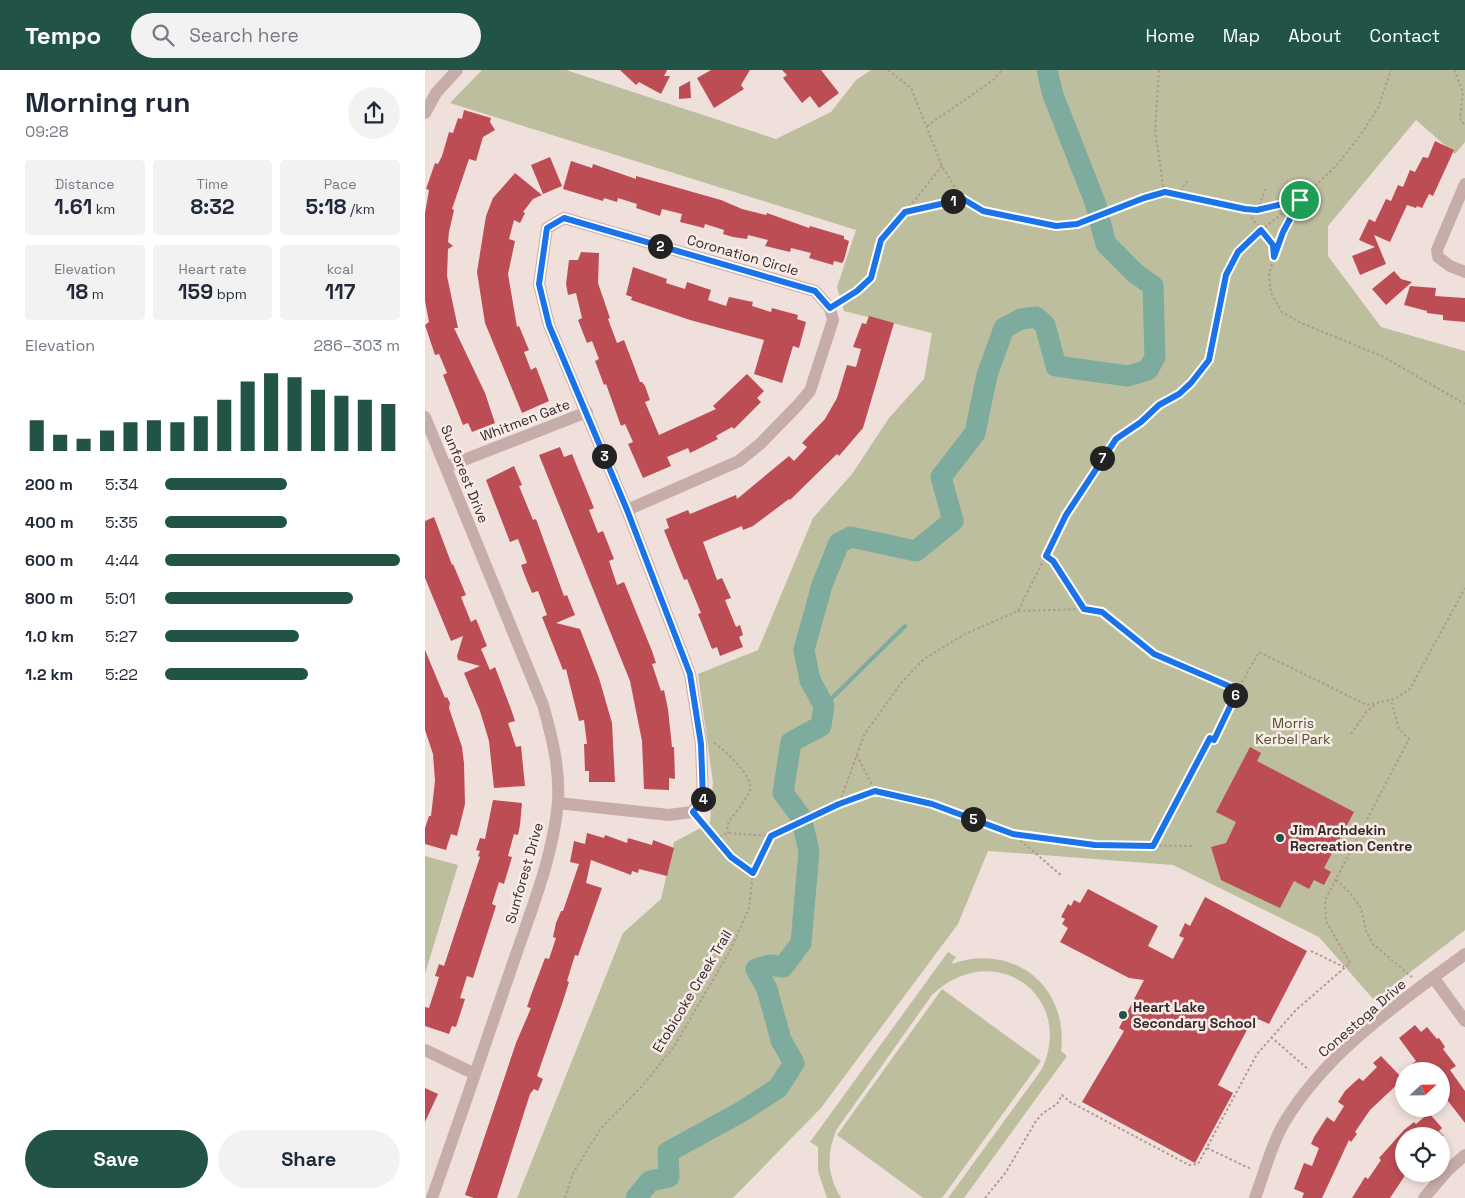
<!DOCTYPE html>
<html lang="en">
<head>
<meta charset="utf-8">
<style>
  body { margin:0; font-family:"Space Grotesk",sans-serif; background:#f2f2f3; color:#1f2937; height:100vh; display:flex; flex-direction:column; font-size:19px; white-space:nowrap }
  * { box-sizing:border-box; margin:0 }
  p { font-size:16px; color:#747a83 }
  .icon { flex:none; width:28px; height:28px; fill:none; stroke:currentColor; stroke-width:2; stroke-linecap:round; stroke-linejoin:round }
  .map { position:relative; flex:1; overflow:hidden }
  .panel { display:flex; flex-direction:column; background:#fff; width:425px }
  .panel>* { flex:none }
  .needle { width:32px; rotate:68deg }
  .tools { position:absolute; left:970px; top:992px; display:grid; gap:10px }
  .tools a { display:grid; place-items:center; width:55px; height:55px; border-radius:50%; background:#fff; box-shadow:0 2px 8px #0003; font-size:25px }
  .pin { position:absolute; display:grid; place-items:center; width:42px; height:42px; color:#fff; margin:-21px; border:2px solid #fff; border-radius:50%; box-shadow:0 1px 5px #0007 }
  .km { position:absolute; width:25px; height:25px; margin:-12px; border-radius:50%; background:#222; color:#fff; font-size:14px; line-height:25px; text-align:center }
  .round { display:grid; place-items:center; flex:none; width:52px; height:52px; border-radius:26px; background:#f2f2f3 }
  .headline { display:flex; align-items:center; justify-content:space-between; height:85px; padding:0 25px }
  h1 { font-size:28px; font-weight:700; line-height:38px }
  .metrics { display:grid; grid-template-columns:repeat(3,1fr); gap:8px; height:85px; padding:5px 25px }
  .metrics div { display:grid; align-content:center; border-radius:5px; background:#f2f2f3; text-align:center }
  .metrics b { font-size:21px; font-weight:700 }
  .metrics small { font-size:14px; font-weight:400 }
  .metrics p { font-size:14px }
  .chart { height:140px; padding:10px 25px }
  .chart p { display:flex; justify-content:space-between }
  .chart svg { width:100%; height:90px; margin-top:5px; stroke:#215346; stroke-width:6 }
  .button { display:flex; gap:10px; margin-top:auto; padding:10px 25px }
  .button a { flex:1; height:58px; border-radius:30px; background:#215346; color:#fff; font-size:20px; font-weight:700; line-height:58px; text-align:center }
  .button a+a { background:#f2f2f3; color:#1f2937 }
  ul { padding:0 25px; list-style:none; font-size:16px }
  li { display:grid; grid-template-columns:80px 60px 1fr; align-items:center; height:38px }
  li i { height:12px; border-radius:6px; background:#215346 }
  header { display:flex; align-items:center; gap:30px; box-sizing:border-box; height:70px; padding:0 25px; background:#215346; color:#fff }
  header strong { font-size:24px }
  nav { display:flex; gap:28px; margin-inline-start:auto; font-size:18px }
  .search { width:350px; height:45px; background:#f2f2f3; display:flex; align-items:center; gap:12px; box-sizing:border-box; padding:0 18px; border-radius:28px; color:#747a83; font-size:19px }
  main { display:flex; flex:1; min-height:0 }
  .map>svg:first-child { display:block }
</style>
</head>
<body>
<header>
<strong>Tempo</strong>
<div class="search"><svg class="icon" aria-label="search" viewBox="0 0 24 24"><circle cx="10" cy="10" r="6"/><path d="M15 15l6 6"/></svg>Search here</div>
<nav><a>Home</a><a>Map</a><a>About</a><a>Contact</a></nav>
</header>
<main>
<section class="panel">
<div class="headline"><div><h1>Morning run</h1><p>09:28</p></div><a class="round"><svg class="icon" aria-label="share" viewBox="0 0 24 24"><path d="M12 15V3M7 8l5-5 5 5M5 13v7h14v-7"/></svg></a></div>
<div class="metrics">
<div><p>Distance</p><b>1.61<small> km</small></b></div>
<div><p>Time</p><b>8:32</b></div>
<div><p>Pace</p><b>5:18<small> /km</small></b></div>
</div>
<div class="metrics">
<div><p>Elevation</p><b>18<small> m</small></b></div>
<div><p>Heart rate</p><b>159<small> bpm</small></b></div>
<div><p>kcal</p><b>117</b></div>
</div>
<div class="chart"><p><span>Elevation</span>286–303 m</p>
<svg viewBox="0 0 160 44" preserveAspectRatio="none"><path d="M5 44V29M15 44V36M25 44V38M35 44V34M45 44V30M55 44V29M65 44V30M75 44V27M85 44V19M95 44V10M105 44V6M115 44V8M125 44V14M135 44V17M145 44V19M155 44V21"/></svg>
</div>
<ul>
<li><b>200 m</b>5:34<i style="width:52%"></i></li>
<li><b>400 m</b>5:35<i style="width:52%"></i></li>
<li><b>600 m</b>4:44<i style="width:100%"></i></li>
<li><b>800 m</b>5:01<i style="width:80%"></i></li>
<li><b>1.0 km</b>5:27<i style="width:57%"></i></li>
<li><b>1.2 km</b>5:22<i style="width:61%"></i></li>
</ul>
<div class="button"><a>Save</a><a>Share</a></div>
</section>
<div class="map">
<svg width="1040" height="1128" viewBox="0 0 1040 1128">
  <rect width="100%" height="100%" fill="#f0e0dc"/>
  <path fill="#bdbe9d" d="M57 0H141L351 69 406 42 431 10 446 0H1040V72L1030 84 991 50 903 156V186L956 257 1040 281V860L949 930 894 867 748 795 563 781 533 854 396 1038 308 1128H92L198 863 236 829 249 772 285 753 288 713 273 604 333 580 388 448 427 404 464 348 499 309 507 263 419 241 412 217 431 160 25 33Z
    M0 786 33 795 0 904Z
    M523 882 531 887 526 894C588 872 644 916 636 981L642 986 539 1128H523L617 999C651 924 567 867 507 925L412 1059C401 1083 402 1105 416 1128H402L393 1101V1077L385 1072Z
    M517 919 616 991 517 1128H498L412 1065Z"/>
  <g fill="none" stroke-linecap="round" stroke-linejoin="round">
    <path stroke="#7dab9e" stroke-width="4" d="M399 636 480 556"/>
    <path stroke="#7dab9e" stroke-width="21" d="M211 1128 225 1111 244 1107 243 1082 316 1042 353 1018 369 993 356 970 342 919 331 899 345 895 358 897 376 873 384 781 376 747 358 723 366 672 396 656 399 636 385 610 379 580 397 515 414 473 426 467 491 481 528 451 516 407 550 363 562 305 579 258 596 249 611 247 620 255 631 296 703 306 723 300 730 287 728 216 710 203 681 174 670 132 628 25 622 0"/>
  </g>
  <path fill="#bd4d55" d="M195 0H242L239 6H245L236 24 214 12 211 15Z
    M286 0H325L316 15 319 19 289 38 272 8Z
    M357 0H396L414 23 394 38 385 26 377 33 358 8 362 5Z
    M265 11 266 28 254 29V17Z
    M39 40 66 48 65 52 70 60 58 67 51 91 44 89 27 139 29 140 24 162 23 172 28 176 23 179 22 206 33 258H29L60 323 70 353 47 362 43 353 38 355 18 305 22 303 14 284 10 285 0 255 4 252 0 231V143L4 120 1 119 10 93 13 94 17 86 24 62 28 63 33 48 37 49Z
    M1010 71 1029 80 1008 126 1004 124 997 138 992 136 991 138 982 135 965 172 949 165 961 194 935 205 927 186 950 177 934 170 944 149 950 152 961 129 966 131 973 115 978 117 985 100 990 102 998 87 1003 88Z
    M125 87 137 116 118 124 106 95Z
    M146 91 167 98 168 94 211 109V106L296 130 317 139 341 145 342 143 384 158 385 156 419 166V169L424 171 419 190 417 193 409 191 408 195 384 188 386 183 366 178 365 182 340 176 343 170 323 165 322 169 308 167 298 164 299 160 280 154 279 158 255 152 257 144 237 139 235 146 211 138 212 134 193 128 192 132 179 128 178 131 138 119Z
    M90 103 117 125 108 129 98 142 100 143 95 153 89 150 84 169 90 171 83 204 92 257 94 256 104 280 99 282 106 300 111 297 124 331 97 343 60 253 52 202 61 146 68 128Z
    M156 182 174 183 173 213 185 248 183 249 192 273 199 270 215 312H217L220 316 225 330 220 332 234 365 291 339 288 336 322 304 339 321 332 328 336 332 309 359 307 357 291 366 293 369 265 383 263 378 242 387 246 396 218 408 203 374 208 372 200 354 196 356 181 314 179 315 170 291 174 289 167 271 162 273 153 250 157 248 151 223 143 225 141 214 144 190H153Z
    M208 197 242 209 241 213 260 219 262 212 286 220 283 230 301 236 304 227 328 232 327 236 346 242 347 238 373 245 372 249 381 252 374 278 368 276 357 313 329 304 339 270 265 250 206 230 207 227 201 225Z
    M969 201 976 209 987 212 961 235 947 219Z
    M985 216 1011 218 1010 226 1040 228V252L1018 250V245L1002 243V241L979 235Z
    M444 246 469 253 438 358 414 386 412 384 365 430 364 429 328 456 318 460 317 456 278 472 292 510 297 508 306 528 300 530 311 557 315 555 318 565 314 567 318 577 295 586 292 577 287 579 273 544 276 543 262 509 259 510 239 460 244 458 241 449 263 440 265 444 311 425 312 429 364 386 369 391 382 377 377 373 400 349 412 328 422 295 431 297 436 279 428 277 437 253 441 254Z
    M135 377 139 387 147 384 169 438 164 440 173 463 178 461 189 489 184 491 192 515 199 512 227 581 231 593 227 594 236 621 239 620 243 639 247 677H249L250 709 244 708V720L219 719 217 671 205 611 114 385Z
    M89 396 97 415 94 416 108 450 111 449 139 526 142 525 150 545 131 553 155 559 174 608 187 653 190 712H164V701H160L159 674H162L159 650 154 651 141 599 138 600 117 547 122 545 113 521 107 523 100 506 96 495 102 493 93 469 85 472 61 410Z
    M9 447 27 495 28 494 41 525 36 527 46 552 51 549 62 576 56 579 65 600 70 597 86 639 90 651 83 653 91 677 96 676 100 716 69 718 64 671 55 641 39 603 55 596 33 590 32 586 38 566 26 571 0 508V451Z
    M0 580 20 628 22 627 25 633 24 638 37 677 39 693 40 734 32 766 26 764 21 780 0 774V758L4 746H6L10 711 8 684 0 660Z
    M825 677 836 683 832 691 929 742 899 798 906 802 899 815 889 810 884 819 869 811 855 838 796 810 786 777 801 773 811 752 791 742Z
    M68 730 97 733 95 755 93 765 89 764 83 786 87 787 79 814 74 812 67 834 71 836 48 908 42 906 35 928 40 929 31 957 27 956 24 964 0 956V937L4 938 14 907 10 906 14 894 19 896 55 787 53 786 55 781 51 780 55 768 60 769Z
    M162 763 179 768 180 765 202 773 203 768 227 775 228 770 249 778 242 806 214 799 213 803 207 801 206 805 166 790 161 813 177 818 153 886 150 885 142 911 144 912 138 931 112 1006 118 1009 113 1021 109 1019 105 1024 72 1128H49L40 1125 91 973 106 938 102 937 106 925 120 888 124 889 131 868 128 867 131 853 136 841H138L154 794 145 792 149 771 160 774Z
    M663 819 733 856 723 876 748 889 759 868 754 866 760 853 765 856 780 827 882 881 844 954 833 949 827 960 823 958 793 1015 808 1023 770 1093 657 1032 699 961 694 958 719 910 704 908 635 872 643 858 637 854 640 849 636 847 643 834 646 836 649 830 655 833Z
    M990 955 996 962 1002 957 1012 969 1014 968 1020 977 1018 979 1031 996 1025 1000 1040 1021V1053L1016 1022V1001H993L987 994 991 991 974 968Z
    M956 986 978 1009 945 1040 930 1062 932 1064 926 1072 924 1070 897 1128H877L879 1123 869 1119 879 1093 887 1096 894 1078 886 1074 889 1067 902 1047 909 1052 919 1036 913 1032 920 1021 934 1008 938 1011 952 997 948 993Z
    M0 1018 13 1024 0 1052Z
    M1004 1043 1017 1058 1014 1061 1019 1066H979V1107L965 1128H927L940 1107 943 1109 956 1090 954 1088 963 1078 979 1060 989 1052 991 1054Z"/>
  <g fill="none" stroke-linecap="round" stroke-linejoin="round">
    <path stroke="#b39793" stroke-width="2" stroke-dasharray="2.5 2.5" stroke-linecap="butt" d="M463 0 486 18 517 96 537 129 558 141 631 156 652 154 719 128 740 122 820 139 833 140 872 131
      M734 0 730 60 739 122
      M1029 0 1038 22 1035 48 1040 56
      M502 56 567 11 577 0
      M752 125 764 109
      M820 139 848 175 849 187 844 204 846 223 857 242 876 253 957 286 1040 334
      M833 140 840 119
      M481 141 517 96
      M850 185 874 132
      M414 232 432 221 446 208 455 170 480 142 537 129
      M621 486 628 491 659 538
      M593 541 659 539 677 542 729 584 813 619 834 582 942 635 970 629 985 619 1040 518
      M926 664 941 642 951 634
      M289 673C300 680 329 707 325 720 322 730 307 745 302 756L303 763
      M432 685 450 721
      M414 734 450 721 507 734 588 764 670 775 767 776
      M275 752 306 787 327 802
      M588 764 637 806
      M290 769 303 763 346 766
      M728 776 785 668 789 670 813 619
      M911 810 925 823 936 838 941 861 948 874 987 907
      M886 881 919 897
      M846 967 884 1000
      M782 1078 826 1099
      M140 1128 148 1103 176 1058 219 1014 250 975 306 879 324 838 328 803 346 766 414 734 439 665 477 612 499 589 540 564 593 541 641 445 691 369 716 352 734 335 754 324 766 313 784 290 801 205 813 182 836 160 875 130 911 96 934 67 953 38 966 0
      M560 1128 581 1102 611 1051 618 1043 632 1034 637 1025 645 1032 764 1095 773 1094 832 984 871 940 925 893 901 851 900 830 984 669 974 659 966 630"/>
    <path stroke="#c7ada9" stroke-width="12" d="M0 43 11 23 32 0
      M1040 114 1012 180 1013 187 1025 196 1040 202
      M0 347 118 635C127 667 135 698 133 732 128 788 105 843 87 896 61 973 34 1051 7 1128
      M21 397 162 342
      M133 733 244 745 267 742 278 729 276 674 265 604 202 440 124 255 114 214 122 158 139 148 390 221 405 238 408 250 385 321 373 335 335 374 314 391 202 440
      M1008 907 1040 951
      M0 980 50 1004
      M830 1128C839 1104 846 1075 859 1053 902 981 974 933 1040 884
      M999 1128 1022 1101 1040 1085"/>
  </g>
  <g fill="none" stroke-linecap="round" stroke-linejoin="round">
    <g stroke="#fff" stroke-width="10">
      <path id="route" d="M740 122 820 139 832 140 875 130 858 162 849 187 848 175 836 160 813 182 801 205 784 290 766 313 754 324 734 335 716 352 691 369 641 445 621 486 628 491 659 539 677 542 729 584 813 620 789 670 785 668 728 776 670 775 588 764 507 734 450 721 414 734 346 766 328 803 306 787 268 742 278 729 276 674 265 604 202 440 124 255 114 214 122 158 139 148 390 221 405 238 432 221 446 208 456 170 480 142 538 129 558 141 631 156 652 154 719 128Z"/>
    </g>
    <use href="#route" stroke="#1a73e8" stroke-width="6"/>
  </g>
  <g fill="#215346" stroke="#f8ebe8" stroke-width="2">
    <circle cx="855" cy="768" r="5"/>
    <circle cx="698" cy="945" r="5"/>
  </g>
  <g text-anchor="middle" stroke-width="5" stroke-linejoin="round" paint-order="stroke">
    <g font-size="14" fill="#352828" stroke="#f8ebe8">
      <text transform="translate(318 185) rotate(16)" y="5">Coronation Circle</text>
      <text transform="translate(100 350) rotate(-21)" y="5">Whitmen Gate</text>
      <text transform="translate(40 404) rotate(68)" y="5">Sunforest Drive</text>
      <text transform="translate(99 803) rotate(-74)" y="5">Sunforest Drive</text>
      <text transform="translate(267 921) rotate(-59)" y="5">Etobicoke Creek Trail</text>
      <text transform="translate(937 948) rotate(-41)" y="5">Conestoga Drive</text>
    </g>
    <g font-size="14" fill="#4f512e" stroke="#f8ebe8">
      <text x="868" y="658">Morris<tspan x="868" dy="16">Kerbel Park</tspan></text>
    </g>
    <g font-size="14" font-weight="bold" fill="#352828" stroke="#f8ebe8" text-anchor="start">
      <text x="865" y="765">Jim Archdekin<tspan x="865" dy="16">Recreation Centre</tspan></text>
      <text x="708" y="942">Heart Lake<tspan x="708" dy="16">Secondary School</tspan></text>
    </g>
  </g>
</svg>
<div class="tools">
<a><svg class="needle" viewBox="-14 -14 28 28"><path d="M0-13l5 13h-10z" fill="#e53935"/><path d="M0 13l5-13h-10z" fill="#747a83"/></svg></a>
<a><svg class="icon" aria-label="locate" viewBox="0 0 24 24"><circle cx="12" cy="12" r="6"/><path d="M12 2v4M12 18v4M2 12h4M18 12h4"/></svg></a>
</div>
<div class="pin" style="left:875px;top:130px;background:#1e9e55"><svg class="icon" aria-label="arrive" viewBox="0 0 24 24"><path d="M6 21V4h12l-3 4 3 4H6"/></svg></div>
<b class="km" style="left:528px;top:131px">1</b>
<b class="km" style="left:235px;top:176px">2</b>
<b class="km" style="left:179px;top:386px">3</b>
<b class="km" style="left:278px;top:729px">4</b>
<b class="km" style="left:548px;top:749px">5</b>
<b class="km" style="left:810px;top:625px">6</b>
<b class="km" style="left:677px;top:388px">7</b>
</div>
</main>
</body>
</html>
